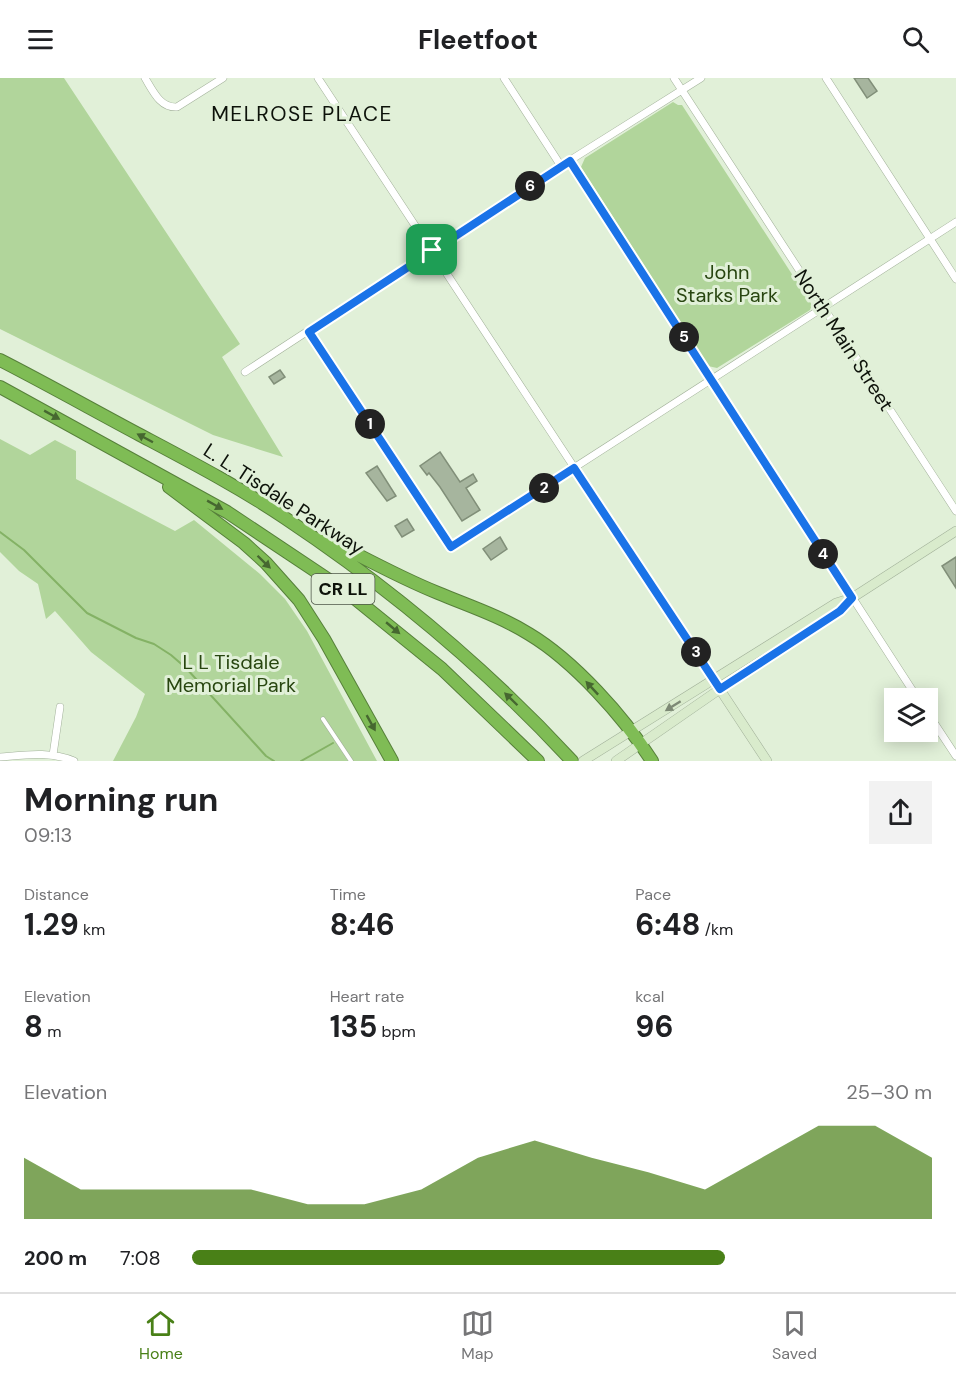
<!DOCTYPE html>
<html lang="en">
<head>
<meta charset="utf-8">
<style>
  body { margin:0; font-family:"DM Sans",sans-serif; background:#f2f2f2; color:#202124; height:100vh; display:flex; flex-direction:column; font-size:22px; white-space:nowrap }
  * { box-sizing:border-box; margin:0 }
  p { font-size:20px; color:#757577 }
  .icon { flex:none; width:33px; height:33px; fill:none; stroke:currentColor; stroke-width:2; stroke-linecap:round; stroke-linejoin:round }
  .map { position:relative; height:683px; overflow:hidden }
  .side { display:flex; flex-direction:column; background:#fff; flex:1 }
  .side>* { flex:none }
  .controls { position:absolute; left:884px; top:610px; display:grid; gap:12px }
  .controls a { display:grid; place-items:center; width:54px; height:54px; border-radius:0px; background:#fff; box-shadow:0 3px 15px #0003; font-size:30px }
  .pin { position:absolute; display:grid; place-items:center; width:51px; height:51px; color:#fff; margin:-26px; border-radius:12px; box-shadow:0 3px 9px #0006 }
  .km { position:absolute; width:30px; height:30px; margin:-15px; border-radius:50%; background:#222; color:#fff; font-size:16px; line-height:30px; text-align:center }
  .round { display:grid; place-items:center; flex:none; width:63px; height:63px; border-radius:0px; background:#f2f2f2 }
  .headline { display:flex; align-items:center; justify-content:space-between; height:102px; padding:0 24px }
  h1 { font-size:33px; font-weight:700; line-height:45px }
  .metrics { display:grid; grid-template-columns:repeat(3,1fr); gap:9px; height:102px; padding:6px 24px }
  .metrics div { display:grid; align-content:center }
  .metrics b { font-size:30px; font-weight:700 }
  .metrics small { font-size:16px; font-weight:400 }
  .metrics p { font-size:16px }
  .chart { height:168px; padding:12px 24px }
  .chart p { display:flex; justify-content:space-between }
  .chart svg { width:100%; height:108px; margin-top:6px; fill:#498017; opacity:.7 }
  ul { padding:0 24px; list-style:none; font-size:20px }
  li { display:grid; grid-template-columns:96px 72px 1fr; align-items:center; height:45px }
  li i { height:15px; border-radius:8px; background:#498017 }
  header { display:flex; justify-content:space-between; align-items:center; height:78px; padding:0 24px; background:#fff; font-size:27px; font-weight:700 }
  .dock { display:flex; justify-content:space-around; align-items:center; height:84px; border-top:2px solid #e0e0e0; background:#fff; font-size:16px; color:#757577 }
  .dock a { display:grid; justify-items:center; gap:3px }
  .dock .active { color:#498017 }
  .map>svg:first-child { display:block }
</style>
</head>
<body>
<header><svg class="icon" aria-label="menu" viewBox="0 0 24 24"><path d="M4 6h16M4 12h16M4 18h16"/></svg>Fleetfoot<svg class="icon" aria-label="search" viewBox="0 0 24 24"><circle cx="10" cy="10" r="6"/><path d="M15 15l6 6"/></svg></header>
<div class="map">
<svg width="956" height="683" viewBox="0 0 956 683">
  <rect width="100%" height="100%" fill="#e1f0d8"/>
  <path fill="#b1d59b" d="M0 0H64L240 266 222 279 283 379 213 357 0 251Z
    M673 24 678 27H682L812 227 810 232 717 290 708 288 706 284 581 89 585 80Z
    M0 361 30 377 55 362 76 373V401L175 453 194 442 260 496 285 521 307 553 377 683H113L136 639 145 616 91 574 55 533 46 541 38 506 19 493 0 474Z"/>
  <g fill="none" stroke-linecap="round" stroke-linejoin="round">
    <path stroke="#84b265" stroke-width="2" d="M0 454 24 472 87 535 136 560 154 566 171 577 186 590 266 678 274 683
      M301 683 333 665"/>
  </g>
  <path fill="#a6b59e" stroke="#818f79" stroke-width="1.5" d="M854 0H868L877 13 867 20Z
    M280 292 285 299 274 306 269 299Z
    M440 374 460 404 473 396 477 403 466 410 480 432 462 443 440 409 429 395 427 397 420 388Z
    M377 388 396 418 387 423 366 395Z
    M407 441 414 452 402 459 395 448Z
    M500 459 507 471 491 482 483 471Z
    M956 479V510L942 488Z"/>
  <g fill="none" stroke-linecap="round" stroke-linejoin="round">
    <g stroke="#a2b19a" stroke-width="5">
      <path id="lane" d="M323 641 351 683"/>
    </g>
    <g stroke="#a2b19a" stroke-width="8">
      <path id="street" d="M145 0C153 13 160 30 177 29L223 0
        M318 0 714 602
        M504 0 561 88
        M674 0 956 433
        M826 0 956 201
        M570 83 918 621
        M309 254 451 469 956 144
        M245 294 561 88 701 0
        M927 634 956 678
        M53 677 60 629
        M0 679C25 677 50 673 74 683"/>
    </g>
    <g stroke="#a2b19a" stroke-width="10">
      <path id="secondary" d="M717 607 767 683
        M583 683 836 525 849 521
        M616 683 720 611 840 533 852 520 956 453"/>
    </g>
    <g stroke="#57803b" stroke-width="14">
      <path id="highway" d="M0 282C47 306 93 332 140 357 189 383 239 409 285 440 390 510 487 591 572 683
        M0 309 227 434 347 514 442 591 538 683
        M169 409 244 465 266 485 299 522 324 561 392 683
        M323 459C361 478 398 499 438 515 469 528 500 538 529 556 574 583 624 639 652 683"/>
    </g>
    <use href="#lane" stroke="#fff" stroke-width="4"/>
    <use href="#street" stroke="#fff" stroke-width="7"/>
    <use href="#secondary" stroke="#d9ebcc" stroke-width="9"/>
    <use href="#highway" stroke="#7fbc55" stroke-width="12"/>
  </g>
  <defs><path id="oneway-solid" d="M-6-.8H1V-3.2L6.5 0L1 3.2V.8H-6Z" transform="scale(1.5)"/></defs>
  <g fill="#466730">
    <use href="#oneway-solid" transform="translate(52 337) rotate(29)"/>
    <use href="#oneway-solid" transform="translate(145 360) rotate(-152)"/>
    <use href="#oneway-solid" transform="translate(215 427) rotate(29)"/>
    <use href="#oneway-solid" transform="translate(264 484) rotate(44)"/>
    <use href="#oneway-solid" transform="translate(393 550) rotate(40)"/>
    <use href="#oneway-solid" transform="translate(592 610) rotate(-133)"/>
    <use href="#oneway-solid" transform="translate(511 621) rotate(-136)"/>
    <use href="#oneway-solid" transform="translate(371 645) rotate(61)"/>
  </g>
  <use fill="#7d8975" href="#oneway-solid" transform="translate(673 628) rotate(148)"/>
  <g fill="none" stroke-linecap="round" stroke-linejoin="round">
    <g stroke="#fff" stroke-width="12">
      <path id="route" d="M570 83 852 520 840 533 720 611 574 390 451 469 309 254Z"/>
    </g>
    <use href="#route" stroke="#1a73e8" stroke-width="8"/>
  </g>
  <g text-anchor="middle" stroke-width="6" stroke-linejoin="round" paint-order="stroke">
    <rect fill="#e1f0d8" stroke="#4d5548" stroke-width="1.5" x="311.5" y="496" width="63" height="30" rx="4.5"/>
    <g font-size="18" font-weight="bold" fill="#0d120a">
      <text x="343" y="517">CR LL</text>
    </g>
    <g font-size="20" fill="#284610" stroke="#e1f0d8">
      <text x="727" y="201">John<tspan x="727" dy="23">Starks Park</tspan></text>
      <text x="231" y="591">L L Tisdale<tspan x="231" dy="23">Memorial Park</tspan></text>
    </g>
    <g font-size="20" fill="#0d120a" stroke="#e1f0d8">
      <text transform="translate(844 262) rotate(57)" y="7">North Main Street</text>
      <text transform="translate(284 421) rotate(33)" y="7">L. L. Tisdale Parkway</text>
    </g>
    <g font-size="21" letter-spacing="1.5" fill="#0d120a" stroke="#e1f0d8">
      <text x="302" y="43">MELROSE PLACE</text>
    </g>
  </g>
</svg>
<div class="controls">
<a><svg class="icon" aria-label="layers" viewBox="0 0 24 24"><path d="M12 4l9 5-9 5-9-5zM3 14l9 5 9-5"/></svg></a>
</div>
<div class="pin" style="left:432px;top:172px;background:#1e9e55"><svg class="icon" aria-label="arrive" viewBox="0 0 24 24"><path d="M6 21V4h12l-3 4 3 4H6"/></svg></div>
<b class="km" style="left:370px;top:346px">1</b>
<b class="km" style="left:544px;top:410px">2</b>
<b class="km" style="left:696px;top:574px">3</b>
<b class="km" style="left:823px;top:476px">4</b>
<b class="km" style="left:684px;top:259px">5</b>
<b class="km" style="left:530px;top:108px">6</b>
</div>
<section class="side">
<div class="headline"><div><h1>Morning run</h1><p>09:13</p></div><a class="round"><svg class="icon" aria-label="share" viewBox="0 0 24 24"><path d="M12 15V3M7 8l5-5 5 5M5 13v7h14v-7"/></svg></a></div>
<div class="metrics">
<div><p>Distance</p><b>1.29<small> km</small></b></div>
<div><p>Time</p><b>8:46</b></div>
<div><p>Pace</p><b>6:48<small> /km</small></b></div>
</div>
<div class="metrics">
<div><p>Elevation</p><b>8<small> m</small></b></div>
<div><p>Heart rate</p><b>135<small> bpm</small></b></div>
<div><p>kcal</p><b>96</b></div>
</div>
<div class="chart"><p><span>Elevation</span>25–30 m</p>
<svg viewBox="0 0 160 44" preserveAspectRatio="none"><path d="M0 44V19L10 32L20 32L30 32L40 32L50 38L60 38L70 32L80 19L90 12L100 19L110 25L120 32L130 19L140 6L150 6L160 19V44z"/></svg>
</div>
<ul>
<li><b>200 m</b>7:08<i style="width:72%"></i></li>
</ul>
</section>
<nav class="dock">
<a class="active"><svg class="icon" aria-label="home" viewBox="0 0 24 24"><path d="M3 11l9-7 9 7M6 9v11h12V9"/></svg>Home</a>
<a><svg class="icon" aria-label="map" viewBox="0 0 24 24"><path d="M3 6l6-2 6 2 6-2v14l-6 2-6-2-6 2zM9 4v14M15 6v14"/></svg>Map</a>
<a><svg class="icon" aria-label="saved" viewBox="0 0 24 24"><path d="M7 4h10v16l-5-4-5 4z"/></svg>Saved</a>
</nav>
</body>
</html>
